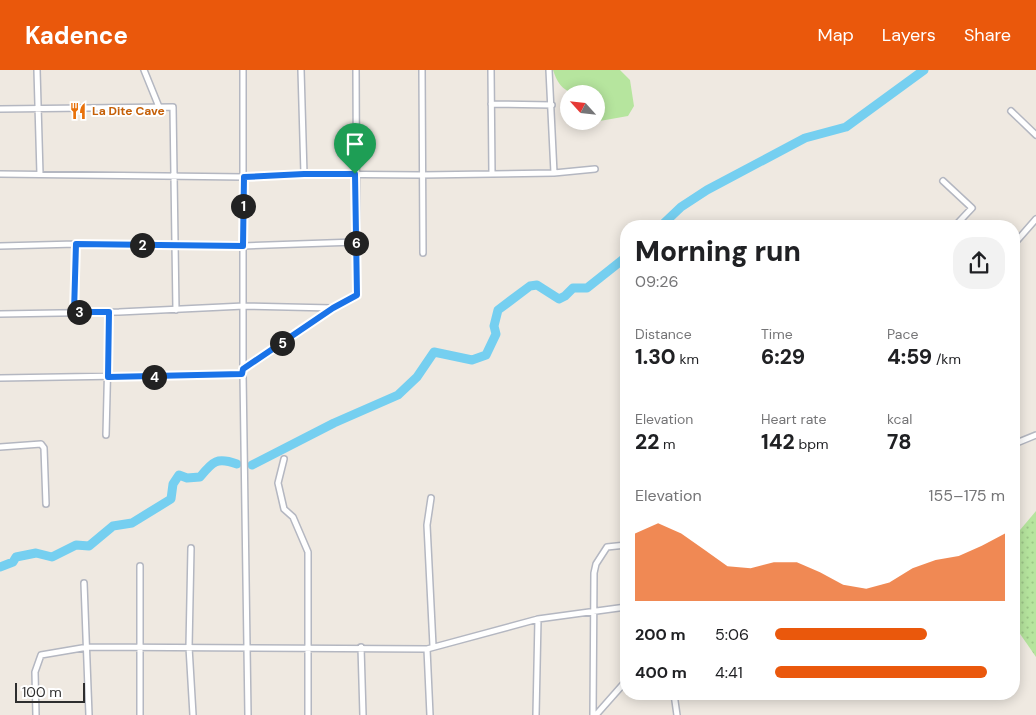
<!DOCTYPE html>
<html lang="en">
<head>
<meta charset="utf-8">
<style>
  body { margin:0; font-family:"DM Sans",sans-serif; background:#f2f2f2; color:#202124; height:100vh; display:flex; flex-direction:column; font-size:19px; white-space:nowrap }
  * { box-sizing:border-box; margin:0 }
  p { font-size:16px; color:#757577 }
  .icon { flex:none; width:28px; height:28px; fill:none; stroke:currentColor; stroke-width:2; stroke-linecap:round; stroke-linejoin:round }
  .map { position:relative; flex:1; overflow:hidden }
  .side { position:absolute; left:620px; top:150px; width:400px; height:480px; display:flex; flex-direction:column; background:#fff; border-radius:20px; box-shadow:0 2px 12px #0003 }
  .side>* { flex:none }
  .needle { width:32px; rotate:297deg }
  .controls { position:absolute; left:560px; top:15px; display:grid; gap:10px }
  .controls a { display:grid; place-items:center; width:45px; height:45px; border-radius:50%; background:#fff; box-shadow:0 2px 12px #0003; font-size:25px }
  .scale { position:absolute; left:15px; bottom:12px; width:70px; box-sizing:border-box; padding-left:5px; border:2px solid #2e2e2e; border-top:0; font-size:14px; line-height:18px; white-space:nowrap; color:#2e2e2e; -webkit-text-stroke:4px #fff; paint-order:stroke }
  .pin { position:absolute; display:grid; place-items:center; width:42px; height:42px; color:#fff; margin:-51px -21px; border-radius:50% 50% 50% 0; rotate:-45deg; box-shadow:0 0 5px #0007 }
  .pin .icon { rotate:45deg }
  .km { position:absolute; width:25px; height:25px; margin:-12px; border-radius:50%; background:#222; color:#fff; font-size:14px; line-height:25px; text-align:center }
  .round { display:grid; place-items:center; flex:none; width:52px; height:52px; border-radius:20px; background:#f2f2f2 }
  .overview { display:flex; align-items:center; justify-content:space-between; height:85px; padding:0 15px }
  h1 { font-size:28px; font-weight:800; line-height:38px }
  .metrics { display:grid; grid-template-columns:repeat(3,1fr); gap:8px; height:85px; padding:5px 15px }
  .metrics div { display:grid; align-content:center }
  .metrics b { font-size:21px; font-weight:800 }
  .metrics small { font-size:14px; font-weight:400 }
  .metrics p { font-size:14px }
  .chart { height:140px; padding:10px 15px }
  .chart p { display:flex; justify-content:space-between }
  .chart svg { width:100%; height:90px; margin-top:5px; fill:#ea580c; opacity:.7 }
  ul { padding:0 15px; list-style:none; font-size:16px }
  li { display:grid; grid-template-columns:80px 60px 1fr; align-items:center; height:38px }
  li i { height:12px; border-radius:6px; background:#ea580c }
  header { display:flex; align-items:center; gap:30px; box-sizing:border-box; height:70px; padding:0 25px; background:#ea580c; color:#fff }
  header strong { font-size:24px }
  nav { display:flex; gap:28px; margin-inline-start:auto; font-size:18px }
  .map>svg:first-child { display:block }
</style>
</head>
<body>
<header>
<strong>Kadence</strong>
<nav><a>Map</a><a>Layers</a><a>Share</a></nav>
</header>
<div class="map">
<svg width="1036" height="645" viewBox="0 0 1036 645">
  <defs>
    <pattern id="grass-dots" width="8" height="8" patternUnits="userSpaceOnUse" patternTransform="scale(1.25)"><rect width="8" height="8" fill="#b6e59e"/><path d="M2 2h.1M6 6h.1" fill="none" stroke="#9dc588" stroke-width="1.8" stroke-linecap="round"/></pattern>
  </defs>
  <rect width="100%" height="100%" fill="#efe9e1"/>
  <path fill="url(#grass-dots)" d="M1036 441V587L1014 555V467Z"/>
  <path fill="#b6e59e" d="M553 0H620L630 10 634 36 628 46 594 52 593 51H596V24C573 24 561 25 553 0Z"/>
  <g fill="none" stroke-linecap="round" stroke-linejoin="round">
    <path stroke="#75cff0" stroke-width="9" d="M661 156 681 137 707 120 805 68 846 57 924 0
      M252 395 334 353 398 325 417 307 434 282 472 290 486 285 496 264 494 256 498 240 530 216 537 215 559 229 565 226 573 218H587L626 187
      M0 497 13 492 16 487 36 483 52 487 76 475 89 476 113 456 132 453 171 429 173 414 179 405 187 408 200 407C213 391 217 387 237 394"/>
    <g stroke="#b4b7c1" stroke-width="8">
      <path id="minor" d="M37 0 40 104
        M144 0 159 37
        M243 0V304L248 645
        M301 0 304 104
        M422 0 423 183
        M491 0 492 104
        M549 0 554 103
        M491 34 552 35
        M0 39 173 37 176 240
        M1011 41 1036 65
        M0 104 244 107 304 104 421 105 554 103 595 99
        M943 111 972 138 955 156
        M1014 174 1036 149
        M0 176 76 174 243 176 356 172
        M74 242 76 174
        M0 244 119 242 244 236 332 238
        M243 299 333 238 357 225 356 0
        M0 308 243 304
        M106 365 109 242
        M1014 374 1036 365
        M0 377 41 374 44 378 46 434
        M284 389 278 413 284 439 293 447 308 482V645
        M431 428 427 455 433 576
        M191 478 189 577 193 645
        M84 513 89 645
        M361 577 363 645
        M427 579 430 645
        M674 624 677 645
        M36 645 35 602 41 585 88 577 427 579 538 549 626 537
        M140 645V496
        M536 645 538 549
        M593 645 594 503 596 494 607 477 626 475
        M596 645 626 611"/>
    </g>
    <use href="#minor" stroke="#fff" stroke-width="5"/>
  </g>
  <g fill="none" stroke-linecap="round" stroke-linejoin="round">
    <g stroke="#fff" stroke-width="10">
      <path id="route" d="M304 104H355L357 225 333 238 243 299 242 304 108 307 109 242H74L76 174 243 176 244 107Z"/>
    </g>
    <use href="#route" stroke="#1a73e8" stroke-width="6"/>
  </g>
  <defs>
    <g id="restaurant-bare" transform="scale(1.35)"><path d="M-5-6h1v4h1v-4h1v4h1v-4h1v5L-1.5 .5V6h-2V.5L-5-1ZM5-6V6H3V1.5H1.5Q1.5-4 5-6Z" fill="#e8710a" stroke="#fff" stroke-width="2.5" paint-order="stroke"/></g>
  </defs>
  <g fill-rule="evenodd">
    <use href="#restaurant-bare" x="78" y="41"/>
  </g>
  <g text-anchor="middle" stroke-width="4" stroke-linejoin="round" paint-order="stroke">
    <g font-size="12" font-weight="bold" fill="#c56008" stroke="#fff" text-anchor="start">
      <text x="92" y="45">La Dite Cave</text>
    </g>
  </g>
</svg>
<div class="controls">
<a><svg class="needle" viewBox="-14 -14 28 28"><path d="M0-13l5 13h-10z" fill="#e53935"/><path d="M0 13l5-13h-10z" fill="#757577"/></svg></a>
</div>
<div class="scale">100 m</div>
<div class="pin" style="left:355px;top:104px;background:#1e9e55"><svg class="icon" aria-label="arrive" viewBox="0 0 24 24"><path d="M6 21V4h12l-3 4 3 4H6"/></svg></div>
<b class="km" style="left:243px;top:136px">1</b>
<b class="km" style="left:142px;top:175px">2</b>
<b class="km" style="left:79px;top:242px">3</b>
<b class="km" style="left:154px;top:307px">4</b>
<b class="km" style="left:282px;top:273px">5</b>
<b class="km" style="left:356px;top:173px">6</b>
<section class="side">
<div class="overview"><div><h1>Morning run</h1><p>09:26</p></div><a class="round"><svg class="icon" aria-label="share" viewBox="0 0 24 24"><path d="M12 15V3M7 8l5-5 5 5M5 13v7h14v-7"/></svg></a></div>
<div class="metrics">
<div><p>Distance</p><b>1.30<small> km</small></b></div>
<div><p>Time</p><b>6:29</b></div>
<div><p>Pace</p><b>4:59<small> /km</small></b></div>
</div>
<div class="metrics">
<div><p>Elevation</p><b>22<small> m</small></b></div>
<div><p>Heart rate</p><b>142<small> bpm</small></b></div>
<div><p>kcal</p><b>78</b></div>
</div>
<div class="chart"><p><span>Elevation</span>155–175 m</p>
<svg viewBox="0 0 160 44" preserveAspectRatio="none"><path d="M0 44V11L10 6L20 11L30 19L40 27L50 28L60 25L70 25L80 30L90 36L100 38L110 35L120 28L130 24L140 22L150 17L160 11V44z"/></svg>
</div>
<ul>
<li><b>200 m</b>5:06<i style="width:66%"></i></li>
<li><b>400 m</b>4:41<i style="width:92%"></i></li>
</ul>
</section>
</div>
</body>
</html>
